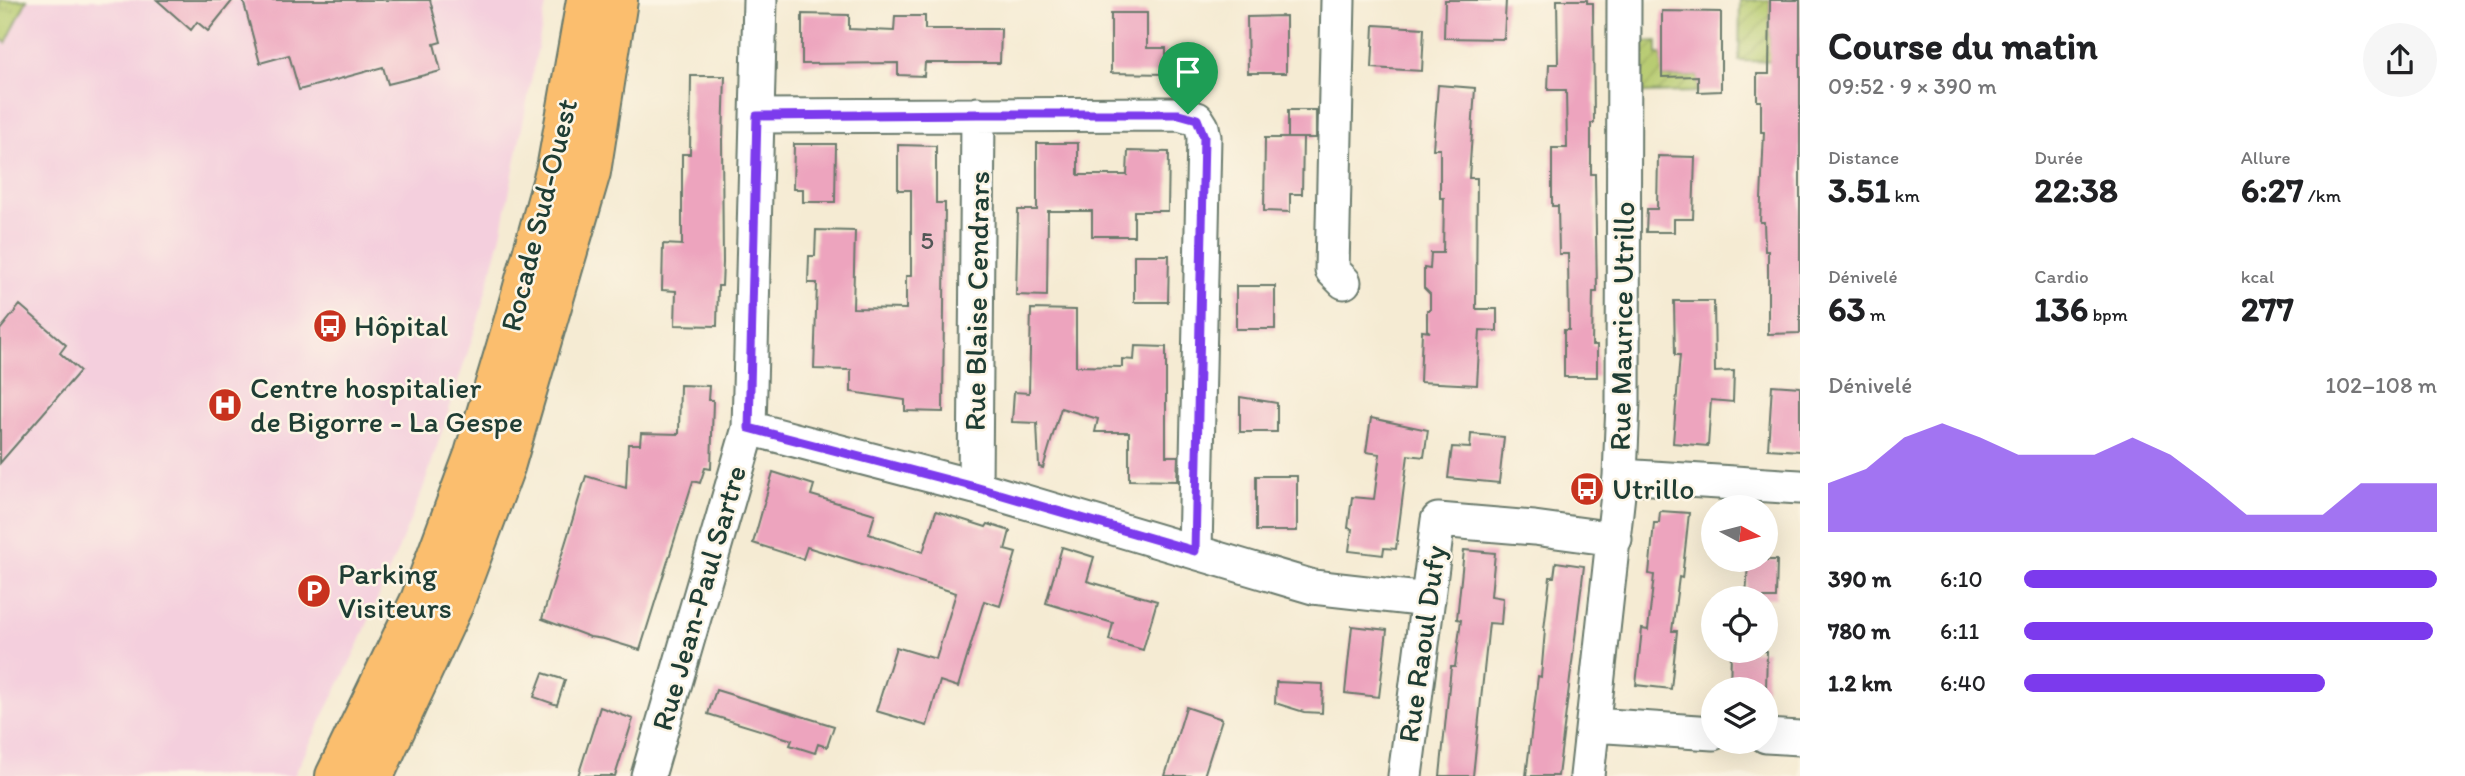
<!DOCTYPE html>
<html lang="fr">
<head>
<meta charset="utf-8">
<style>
  body { margin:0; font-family:Itim,sans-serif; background:#f6f6f6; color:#202124; height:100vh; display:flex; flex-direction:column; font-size:26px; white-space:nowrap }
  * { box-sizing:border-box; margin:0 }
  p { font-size:23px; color:#757577 }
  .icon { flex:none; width:38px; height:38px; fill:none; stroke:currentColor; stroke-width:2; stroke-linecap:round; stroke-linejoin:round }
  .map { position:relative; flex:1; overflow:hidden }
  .details { display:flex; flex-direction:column; background:#fff; width:665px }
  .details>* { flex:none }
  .needle { width:46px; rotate:97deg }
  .controls { position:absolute; left:1701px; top:495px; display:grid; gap:14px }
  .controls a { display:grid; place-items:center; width:77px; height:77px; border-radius:50%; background:#fff; box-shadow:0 7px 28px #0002; font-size:35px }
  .pin { position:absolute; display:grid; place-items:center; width:60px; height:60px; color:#fff; margin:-72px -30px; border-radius:50% 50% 50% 0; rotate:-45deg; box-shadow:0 0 7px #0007 }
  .pin .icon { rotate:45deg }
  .round { display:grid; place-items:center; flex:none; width:74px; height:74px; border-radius:37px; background:#f6f6f6 }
  .head { display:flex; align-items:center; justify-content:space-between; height:119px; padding:0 28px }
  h1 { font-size:38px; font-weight:700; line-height:52px }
  .metrics { display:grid; grid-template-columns:repeat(3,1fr); gap:10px; height:119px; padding:7px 28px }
  .metrics div { display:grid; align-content:center }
  .metrics b { font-size:35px; font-weight:700 }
  .metrics small { font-size:19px; font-weight:400 }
  .metrics p { font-size:19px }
  .chart { height:196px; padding:14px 28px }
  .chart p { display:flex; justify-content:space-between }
  .chart svg { width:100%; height:126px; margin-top:7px; fill:#7c3aed; opacity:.7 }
  ul { padding:0 28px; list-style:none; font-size:23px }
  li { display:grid; grid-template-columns:112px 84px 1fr; align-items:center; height:52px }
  li i { height:18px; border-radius:9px; background:#7c3aed }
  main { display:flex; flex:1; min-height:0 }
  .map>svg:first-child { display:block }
</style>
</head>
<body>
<main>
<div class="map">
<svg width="1800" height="776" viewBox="0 0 1800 776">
  <defs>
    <pattern id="grass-tufts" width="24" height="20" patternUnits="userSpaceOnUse" patternTransform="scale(1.75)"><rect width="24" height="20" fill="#b6ca6e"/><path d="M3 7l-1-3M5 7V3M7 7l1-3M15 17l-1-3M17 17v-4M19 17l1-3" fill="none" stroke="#9cae60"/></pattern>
    <pattern id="garden-furrows" width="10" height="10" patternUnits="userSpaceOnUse" patternTransform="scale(1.75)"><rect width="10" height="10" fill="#b6ca6e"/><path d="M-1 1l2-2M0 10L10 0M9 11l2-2" fill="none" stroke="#9cae60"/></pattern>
  </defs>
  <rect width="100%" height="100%" fill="#fcf5e5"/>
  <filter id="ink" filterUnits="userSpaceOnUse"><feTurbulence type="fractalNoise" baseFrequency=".0143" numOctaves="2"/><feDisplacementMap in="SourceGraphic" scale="14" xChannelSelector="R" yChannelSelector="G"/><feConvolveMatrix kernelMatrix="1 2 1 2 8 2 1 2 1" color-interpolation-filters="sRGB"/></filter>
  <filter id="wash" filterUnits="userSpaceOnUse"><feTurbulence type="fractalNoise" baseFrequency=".00686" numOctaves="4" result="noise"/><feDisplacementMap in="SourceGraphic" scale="28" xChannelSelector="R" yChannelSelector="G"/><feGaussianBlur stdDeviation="1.57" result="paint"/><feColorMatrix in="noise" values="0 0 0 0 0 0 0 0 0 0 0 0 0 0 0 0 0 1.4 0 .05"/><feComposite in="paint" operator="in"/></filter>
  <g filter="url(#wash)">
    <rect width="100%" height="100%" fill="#f5ebd3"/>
    <path fill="#f4cfdd" d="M0 0H547L501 235 478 321 423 489 359 644 294 776H0Z"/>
    <path fill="url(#grass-tufts)" stroke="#6a8451" stroke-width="2" d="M0 0H27L6 43 0 38Z"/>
    <path fill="url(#garden-furrows)" stroke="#6a8451" stroke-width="2" d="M1740 0H1770V46L1797 62 1739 61Z
      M1657 41V54H1662L1663 77 1698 76V92L1641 93 1642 42Z"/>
    <g id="blocks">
      <path fill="#eda4be" d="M157 0H233L208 31 197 22 191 30Z
        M243 0H430L441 42 434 44 441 71 388 84 383 67 299 90 289 55 260 63Z
        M1445 0H1506L1504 39 1444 38Z
        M1557 0H1587V3H1593L1594 123H1591V174H1595L1597 292H1593L1592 345H1597V377H1564V330H1569L1568 254H1559L1558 206H1552V148H1567L1566 90H1548L1549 64H1558Z
        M1770 0H1800V333L1768 334V251H1765L1764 222H1760L1764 132H1761V101H1757V74H1769Z
        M1662 11 1721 12V91L1698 92V76L1662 77Z
        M1111 13H1147V48H1166V74L1111 73Z
        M802 14 849 15V29L894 31 895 16H925V29H1001L1000 63H925L924 76 898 75V63L802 64Z
        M1286 16V73H1248L1247 17Z
        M1374 25 1424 28 1422 71 1372 68Z
        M691 76H725L723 139H722L723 263 722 286H718L717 326 675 325 676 291 662 290 663 244 682 245V154H690Z
        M1438 85 1475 88 1469 178H1477L1476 309H1497V331L1480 330 1477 385 1420 382 1422 331 1430 332 1427 330V310H1430V294L1424 288V268L1430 269 1431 253H1443L1444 198H1440V149H1433Z
        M1288 110H1316V138H1288Z
        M1265 138H1303L1302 194H1290V212L1264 211Z
        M1037 143H1078V175H1127L1128 151 1169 152 1168 211H1134V236H1092V211H1048L1047 296 1016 295 1018 210H1037Z
        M794 144H836L835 202H803V189H793Z
        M898 145 936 146V203H945L943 412 905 411V400L851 392V370L814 369 817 283H808L809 256H815L816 230 855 231 853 308 906 309V276H911V190H898Z
        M1658 156 1695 157 1693 219H1674V232H1646L1647 209H1657Z
        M1134 255H1169L1168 302H1134Z
        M1236 286H1275V329H1236Z
        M1674 301H1714L1715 372 1734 371 1733 402 1711 400 1708 446 1673 443 1680 355H1675Z
        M20 305 66 345 60 353 80 371 0 463V330Z
        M1031 309 1076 310V366L1122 367V359L1134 360 1135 346 1166 347V456H1178L1177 481 1129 480V432H1095L1098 419 1061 408 1043 468 1039 467 1037 423 1012 422 1014 392 1029 393Z
        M680 385 709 386 708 400H713L711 469 705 468 700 483 693 481 640 650 604 639 590 637 542 619 586 476 626 488 628 444H640L641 433 679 434Z
        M1772 385 1800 387V451L1768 449Z
        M1240 397 1277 403V432H1240Z
        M1371 418 1428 430 1424 457 1408 455 1396 549 1384 548 1383 555 1349 551 1352 529 1348 528 1352 497 1374 499 1380 454 1366 452Z
        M1471 434 1504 437 1499 483 1448 478 1452 447 1470 448Z
        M773 472 814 485 811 495 875 514 869 534 923 552 936 511 986 527 988 524 1010 531 1005 550 1016 553 1000 606 984 601 958 687 940 681 927 726 876 711 896 647 936 659 956 593 807 547 803 559 753 543Z
        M1256 476H1297V531H1256Z
        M1660 511 1689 513 1682 578 1679 577 1672 631H1677L1671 689 1636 685 1642 629 1648 630 1654 575 1649 574 1654 523H1659Z
        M1062 547 1094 557 1087 581 1157 601 1143 650 1109 640 1113 623 1046 603Z
        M1464 550 1495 553 1491 596 1503 598 1501 624 1489 623 1473 776H1440L1451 667H1455L1461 620 1457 619Z
        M1748 560H1777L1776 598H1746Z
        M1556 562 1584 566 1558 776H1526L1538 676 1541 677 1545 630H1544L1550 577H1554Z
        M1352 626 1387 630 1379 697 1345 693Z
        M1731 651H1767L1766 690H1730Z
        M543 673 565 680 557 705 534 697Z
        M1276 682 1323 684 1322 713 1304 712 1275 703Z
        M716 690 834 726 827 747 818 744 815 753 790 745 792 740 708 714Z
        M600 707 633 719 615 776H578Z
        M1186 707 1222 719 1204 776H1165Z"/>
    </g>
  </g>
  <g filter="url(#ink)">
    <use href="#blocks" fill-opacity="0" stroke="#6a7a6c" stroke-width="2"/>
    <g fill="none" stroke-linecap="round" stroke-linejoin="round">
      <g stroke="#6a7a6c" stroke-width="37">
        <path id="street" d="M1338 0 1332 270 1344 282
          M757 116 1179 114 1197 119 1202 127 1204 137 1195 551
          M749 428 975 487 1313 587 1428 600
          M1620 476 1800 487
          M975 487 978 114
          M1593 725 1713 733
          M1766 736 1800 738
          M648 776 749 428 760 0
          M1405 776 1438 520 1534 528 1615 539
          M1587 776 1620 476 1623 403 1624 0"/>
      </g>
      <g stroke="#6a7a6c" stroke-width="42">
        <path id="primary" d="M335 776 420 600 474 454 513 323 557 164 586 0
          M374 776 454 604 505 467 591 172 618 0"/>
      </g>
      <use href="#street" stroke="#fff" stroke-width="33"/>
      <use href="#primary" stroke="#fbbe6e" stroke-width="38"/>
    </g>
  </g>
  <g fill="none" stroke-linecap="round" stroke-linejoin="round" filter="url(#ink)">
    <g stroke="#fff" stroke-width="14">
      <path id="route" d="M978 114H1179L1197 119 1204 137 1195 551 975 487 749 428 757 116Z"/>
    </g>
    <use href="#route" stroke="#7c3aed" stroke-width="9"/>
  </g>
  <defs>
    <g id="bus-disc" transform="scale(1.75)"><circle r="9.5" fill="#c8321e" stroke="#fcf5e5"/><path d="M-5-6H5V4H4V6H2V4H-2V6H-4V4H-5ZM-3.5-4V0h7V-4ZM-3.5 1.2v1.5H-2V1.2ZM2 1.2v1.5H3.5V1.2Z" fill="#fff"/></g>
    <g id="hospital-disc" transform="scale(1.75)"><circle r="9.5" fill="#c8321e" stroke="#fcf5e5"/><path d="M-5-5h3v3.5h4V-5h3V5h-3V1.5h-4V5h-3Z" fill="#fff"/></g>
    <g id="parking-disc" transform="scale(1.75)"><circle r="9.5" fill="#c8321e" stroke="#fcf5e5"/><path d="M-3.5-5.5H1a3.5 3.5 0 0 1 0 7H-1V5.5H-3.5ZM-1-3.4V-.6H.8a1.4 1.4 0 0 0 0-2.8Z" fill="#fff"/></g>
  </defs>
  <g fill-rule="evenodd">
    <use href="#bus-disc" x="330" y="326"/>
    <use href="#hospital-disc" x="225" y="405"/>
    <use href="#bus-disc" x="1587" y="489"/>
    <use href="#parking-disc" x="314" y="591"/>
  </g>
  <g text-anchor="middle" stroke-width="5" stroke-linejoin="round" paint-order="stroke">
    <g font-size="26" fill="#525756">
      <text x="927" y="249">5</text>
    </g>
    <g font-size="30" fill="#1f3d34" stroke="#fcf5e5">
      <text transform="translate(539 215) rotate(-76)" y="10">Rocade Sud-Ouest</text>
      <text transform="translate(977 301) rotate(-89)" y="10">Rue Blaise Cendrars</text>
      <text transform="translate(1622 326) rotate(-89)" y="10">Rue Maurice Utrillo</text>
      <text transform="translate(699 598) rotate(-74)" y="10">Rue Jean-Paul Sartre</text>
      <text transform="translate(1422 644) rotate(-82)" y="10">Rue Raoul Dufy</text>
    </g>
    <g font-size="30" fill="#1f3d34" stroke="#fcf5e5" text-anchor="start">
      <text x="354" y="336">Hôpital</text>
      <text x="250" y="398">Centre hospitalier<tspan x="250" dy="34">de Bigorre - La Gespe</tspan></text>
      <text x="1612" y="499">Utrillo</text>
      <text x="338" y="584">Parking<tspan x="338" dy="34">Visiteurs</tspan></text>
    </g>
  </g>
</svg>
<div class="controls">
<a><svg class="needle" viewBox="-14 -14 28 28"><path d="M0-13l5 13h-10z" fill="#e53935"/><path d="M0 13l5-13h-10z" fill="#757577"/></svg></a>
<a><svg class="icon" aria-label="locate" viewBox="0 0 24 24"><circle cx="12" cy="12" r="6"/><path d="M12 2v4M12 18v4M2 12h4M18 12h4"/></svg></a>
<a><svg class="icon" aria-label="layers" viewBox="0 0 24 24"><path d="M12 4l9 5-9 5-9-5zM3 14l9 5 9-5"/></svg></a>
</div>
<div class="pin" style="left:1188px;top:114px;background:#1e9e55"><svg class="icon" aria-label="arrive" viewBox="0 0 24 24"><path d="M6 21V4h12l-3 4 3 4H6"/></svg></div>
</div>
<section class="details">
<div class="head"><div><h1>Course du matin</h1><p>09:52 · 9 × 390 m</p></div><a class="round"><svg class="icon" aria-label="share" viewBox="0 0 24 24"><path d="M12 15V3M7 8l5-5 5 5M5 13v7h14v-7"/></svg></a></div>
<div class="metrics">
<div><p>Distance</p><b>3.51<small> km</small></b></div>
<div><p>Durée</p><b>22:38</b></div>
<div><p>Allure</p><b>6:27<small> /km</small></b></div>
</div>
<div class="metrics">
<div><p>Dénivelé</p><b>63<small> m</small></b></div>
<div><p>Cardio</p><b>136<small> bpm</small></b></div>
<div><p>kcal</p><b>277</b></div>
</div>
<div class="chart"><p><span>Dénivelé</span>102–108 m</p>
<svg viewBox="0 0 160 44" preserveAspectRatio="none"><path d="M0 44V27L10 22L20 11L30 6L40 11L50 17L60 17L70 17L80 11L90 17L100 27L110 38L120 38L130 38L140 27L150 27L160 27V44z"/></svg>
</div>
<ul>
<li><b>390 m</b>6:10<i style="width:100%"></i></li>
<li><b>780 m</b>6:11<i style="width:99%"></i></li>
<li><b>1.2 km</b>6:40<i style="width:73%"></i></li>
</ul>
</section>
</main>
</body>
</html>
